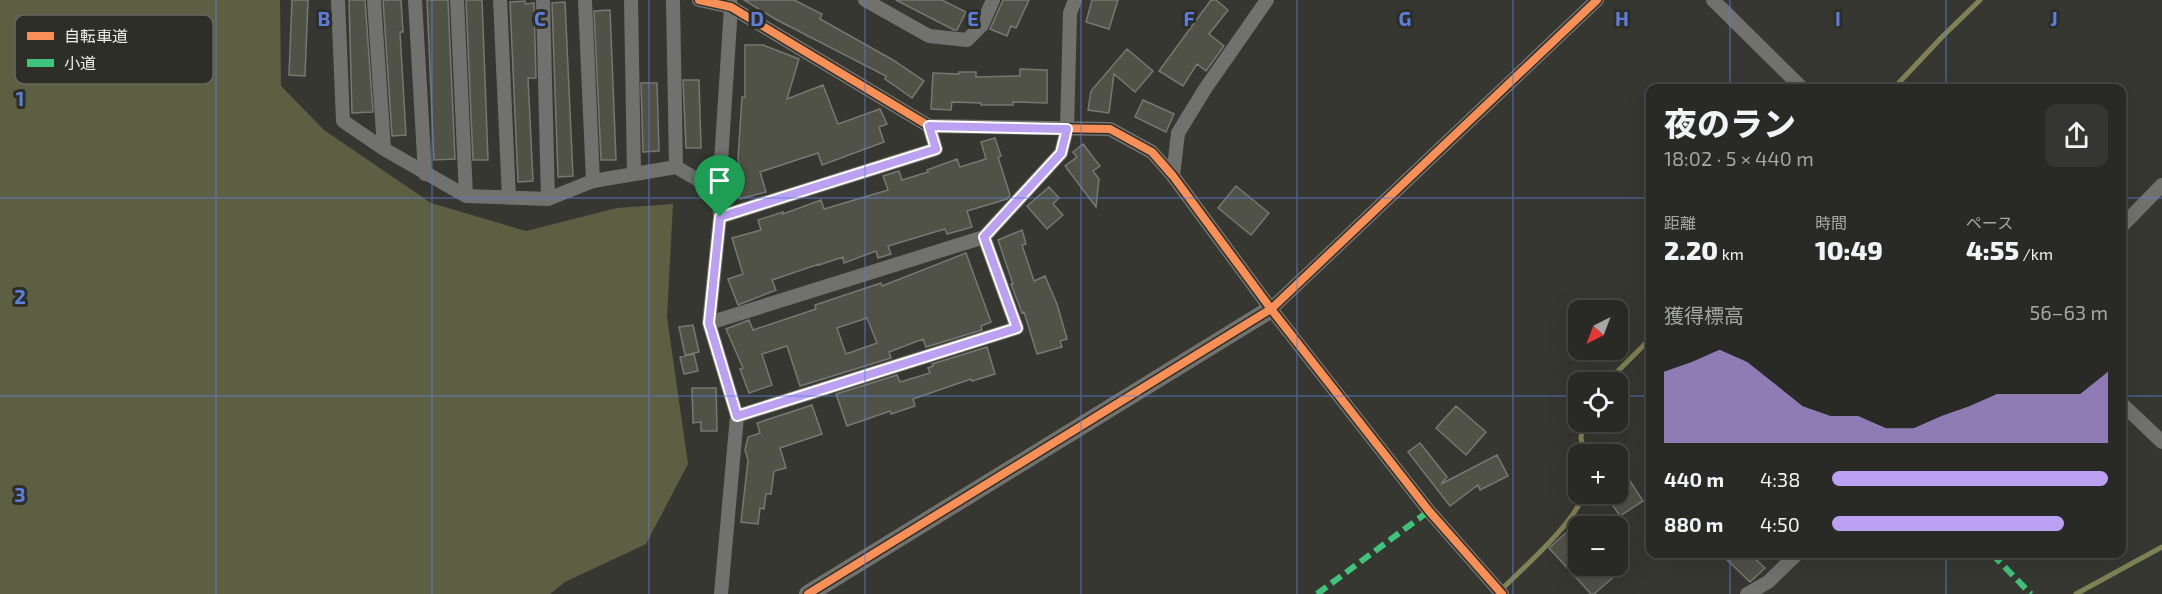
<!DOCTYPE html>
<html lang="ja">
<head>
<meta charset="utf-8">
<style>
  body { margin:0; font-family:"Exo 2","Noto Sans JP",sans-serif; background:#353532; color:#f1f3f6; height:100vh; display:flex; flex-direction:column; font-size:22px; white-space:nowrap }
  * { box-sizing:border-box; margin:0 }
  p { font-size:20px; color:#a5a6a7 }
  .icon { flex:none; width:33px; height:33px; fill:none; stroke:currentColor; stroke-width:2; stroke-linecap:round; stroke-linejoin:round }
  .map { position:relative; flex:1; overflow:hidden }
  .drawer { position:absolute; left:1646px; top:84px; width:480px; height:474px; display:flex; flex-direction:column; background:#292926; border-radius:12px; box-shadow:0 6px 24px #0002,0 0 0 2px #454543 }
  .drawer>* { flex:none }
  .needle { width:39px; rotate:222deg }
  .fabs { position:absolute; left:1568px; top:300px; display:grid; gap:12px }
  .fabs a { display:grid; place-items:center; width:60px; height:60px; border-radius:12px; background:#292926; box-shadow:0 6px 24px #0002,0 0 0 2px #454543; font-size:30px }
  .pin { position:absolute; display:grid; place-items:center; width:51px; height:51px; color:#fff; margin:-62px -26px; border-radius:50% 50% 50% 0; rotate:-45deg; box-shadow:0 0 6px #0007 }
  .pin .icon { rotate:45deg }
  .round { display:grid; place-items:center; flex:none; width:63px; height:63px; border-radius:12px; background:#353532 }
  .overview { display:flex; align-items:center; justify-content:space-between; height:102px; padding:0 18px }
  h1 { font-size:33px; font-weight:800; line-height:45px }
  .metrics { display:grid; grid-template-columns:repeat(3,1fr); gap:9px; height:102px; padding:6px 18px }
  .metrics div { display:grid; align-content:center }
  .metrics b { font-size:26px; font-weight:800 }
  .metrics small { font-size:16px; font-weight:400 }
  .metrics p { font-size:16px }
  .chart { height:168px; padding:12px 18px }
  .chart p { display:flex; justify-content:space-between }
  .chart svg { width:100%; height:108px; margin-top:6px; fill:#bca0f2; opacity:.7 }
  ul { padding:0 18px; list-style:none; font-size:20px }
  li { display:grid; grid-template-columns:96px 72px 1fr; align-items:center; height:45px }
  li i { height:15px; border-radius:8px; background:#bca0f2 }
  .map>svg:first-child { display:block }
</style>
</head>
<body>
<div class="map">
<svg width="2162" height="594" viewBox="0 0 2162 594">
  <rect width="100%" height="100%" fill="#373732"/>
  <path fill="#5d5f42" d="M0 0H280L281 86 324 130 431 203 526 231 617 208 673 204 667 317 688 464 646 544 565 582 550 594H0Z"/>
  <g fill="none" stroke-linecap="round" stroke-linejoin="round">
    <path stroke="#7f8254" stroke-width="5" d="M1894 88 1942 37 1980 0
      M1607 382 1650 339
      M1583 422 1581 438 1584 454
      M1502 589C1523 568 1577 521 1583 494
      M2076 594 2162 547"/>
  </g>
  <path fill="#515247" stroke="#777773" stroke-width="1.5" fill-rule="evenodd" d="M292 0H308L305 76 289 75Z
    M349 0H365L373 112 352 113Z
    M383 0H401L403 32H400L406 135 392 136Z
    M427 0H448L455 159 434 160Z
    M466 0H482L488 160H473Z
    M744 0H794L822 14 820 19 893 60 924 81 912 98 885 79 886 76 777 20Z
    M896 0H942L966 12 957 30H954Z
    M1003 0H1029L1016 28 1011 26 1007 36 990 29Z
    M1092 0H1118L1109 29 1086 22Z
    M1211 0H1216L1228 10 1209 34 1224 46 1206 71 1197 64 1183 86 1159 71Z
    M525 1V4L534 3 536 78H528L533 181 518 182 510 2Z
    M565 2 573 176 558 177 552 3Z
    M610 10 616 160H601L594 11Z
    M745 45H763L799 59 787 99 823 85 838 124 880 109 887 124 879 127 884 142 822 165 818 153 760 172 766 192 740 199 736 184 744 182 738 159 742 97H745Z
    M1127 49 1153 71 1135 92 1114 74 1109 113 1088 110 1091 91Z
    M1020 69 1047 70V103L1013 102V105H981V103L952 102 951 110 931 109 933 73 959 74V72H976V77L1020 76Z
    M683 80H699L701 148H686Z
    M641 83H657L659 151 643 152Z
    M1143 100 1174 114 1166 132 1135 117Z
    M995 138 1001 156 998 157 1010 195 1007 199 967 211 972 227 947 234 945 229 888 246 891 254 878 258 876 251 844 263 843 257 819 265V264L772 280 776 290 738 305 728 279 743 274 732 238 761 230 758 220 783 212V214L821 200 824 209 888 190 883 176 899 171 902 180 928 172 927 170 957 159 960 167 986 159 981 142Z
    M1083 144 1100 166 1093 171 1099 179 1096 207 1065 166 1077 157 1073 152Z
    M1236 186 1269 213 1251 235 1218 208Z
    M1049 187 1059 198 1053 204 1063 215 1047 229 1027 206Z
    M1022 230 1026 244 1022 245 1034 281 1045 276 1057 304 1067 339 1060 341 1062 347 1037 354 1024 312 1022 313 1011 284H1013L998 240Z
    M966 253 991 322 981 326 982 330 926 347 923 339 889 352 891 358 800 386 787 346 762 354 772 385 749 393 740 369 743 368 726 329 749 320 753 330 816 309 815 305 881 283 882 286ZM867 318 877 343 846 354 837 328Z
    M693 325 699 352 685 355 679 327Z
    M987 347 995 374 972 381 971 379 913 399 915 406 891 414 890 411 847 426 836 394 897 375 900 382 930 373 928 368 933 366 932 364Z
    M694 354 698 371 684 374 680 357Z
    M692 388H716L717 431H701V422L693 423Z
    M812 405 822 434 780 448 786 468 774 471 771 494H766L764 509 760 508 758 524 741 522 748 460 745 450 748 437 760 433 757 423Z
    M1456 406 1486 432 1466 455 1436 428Z
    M1420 443 1447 477 1441 484 1497 455 1508 476 1480 490 1478 485 1450 506 1408 452Z
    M1617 461 1643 501 1620 516 1605 494H1617Z
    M1569 530 1578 541V566H1608L1616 575 1594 594H1591L1549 548Z
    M1721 554H1750L1765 568 1750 582Z"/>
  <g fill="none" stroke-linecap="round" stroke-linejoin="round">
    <path stroke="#71716e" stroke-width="14" d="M338 0 343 121 384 149 466 196 548 199 593 181 676 167 719 192
      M374 0 384 149
      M415 0 425 174
      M457 0 466 196
      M500 0 509 198
      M543 0 548 199
      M585 0 593 181
      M631 0 634 173
      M673 0 676 167
      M699 0 731 7 929 126 1110 129 1152 152 1173 176 1271 309 1429 511 1502 594
      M865 0 929 36 967 40 982 25 993 0
      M1713 0 1802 88
      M1173 176 1178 133 1205 89 1267 0
      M720 217 936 149 929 126
      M2121 227 2162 185
      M984 237 1061 153 1067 129 1070 13 1075 0
      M1271 309 1597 0
      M709 323 984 237 1017 328 737 416
      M2121 403 2162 442
      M721 594 737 416 709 323 720 217 719 192 731 7 730 0
      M1747 594 1768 582 1797 554"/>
    <path stroke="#71716e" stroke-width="18" d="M808 594 1271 309"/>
    <path stroke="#40c37c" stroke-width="6" stroke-dasharray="12 6" stroke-linecap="butt" d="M1992 554 2031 594
      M1317 594 1429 511"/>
    <g stroke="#2d2e27" stroke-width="11">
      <path id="cycleway" d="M699 0 731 7 929 126 1110 129 1152 152 1173 176 1271 309 1429 511 1502 594
        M808 594 1271 309 1597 0"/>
    </g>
    <use href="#cycleway" stroke="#f78f57" stroke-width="8"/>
  </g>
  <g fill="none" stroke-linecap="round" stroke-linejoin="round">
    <g stroke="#fff" stroke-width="12">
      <path id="route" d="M929 126 1067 129 1061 153 984 237 1017 328 737 416 709 323 720 217 936 149Z"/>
    </g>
    <use href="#route" stroke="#bca0f2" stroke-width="8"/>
  </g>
  <path fill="none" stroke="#5c7edd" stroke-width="1.5" stroke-opacity="0.55" d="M216 0V594M432 0V594M649 0V594M865 0V594M1081 0V594M1297 0V594M1513 0V594M1730 0V88M1946 0V88M0 198H1650M2121 198H2162M0 396H1578M1617 396H1650M2121 396H2162M1730 554V594M1946 554V594"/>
  <rect x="15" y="15" width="198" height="69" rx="9" fill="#2d2e27" stroke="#676862" stroke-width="1.5"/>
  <rect x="27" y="32" width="27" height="8" fill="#f78f57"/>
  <rect x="27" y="59" width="27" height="8" fill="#40c37c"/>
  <g font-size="16" fill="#eeeeea">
    <text x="64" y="42">自転車道</text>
    <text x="64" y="69">小道</text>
  </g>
  <g font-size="20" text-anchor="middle" font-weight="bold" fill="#5c7edd" stroke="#2d2e27" stroke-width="6" stroke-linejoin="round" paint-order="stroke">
    <text x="324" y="26">B</text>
    <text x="540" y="26">C</text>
    <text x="757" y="26">D</text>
    <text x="973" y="26">E</text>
    <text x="1189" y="26">F</text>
    <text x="1405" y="26">G</text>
    <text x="1622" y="26">H</text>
    <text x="1838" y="26">I</text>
    <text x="2054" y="26">J</text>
    <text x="20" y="106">1</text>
    <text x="20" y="304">2</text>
    <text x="20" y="502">3</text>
  </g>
</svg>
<div class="fabs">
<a><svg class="needle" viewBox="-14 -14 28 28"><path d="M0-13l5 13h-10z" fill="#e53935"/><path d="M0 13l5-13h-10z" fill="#a5a6a7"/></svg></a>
<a><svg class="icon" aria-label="locate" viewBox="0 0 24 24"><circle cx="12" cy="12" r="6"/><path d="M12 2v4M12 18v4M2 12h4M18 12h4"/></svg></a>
<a>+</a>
<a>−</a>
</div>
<div class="pin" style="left:720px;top:217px;background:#1e9e55"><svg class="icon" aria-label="arrive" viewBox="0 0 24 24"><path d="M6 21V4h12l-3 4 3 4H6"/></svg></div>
<section class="drawer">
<div class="overview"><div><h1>夜のラン</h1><p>18:02 · 5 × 440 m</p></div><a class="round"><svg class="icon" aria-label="share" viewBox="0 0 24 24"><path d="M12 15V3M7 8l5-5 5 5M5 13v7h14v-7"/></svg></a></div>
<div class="metrics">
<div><p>距離</p><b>2.20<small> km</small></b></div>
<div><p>時間</p><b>10:49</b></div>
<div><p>ペース</p><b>4:55<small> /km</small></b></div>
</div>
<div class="chart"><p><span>獲得標高</span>56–63 m</p>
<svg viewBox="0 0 160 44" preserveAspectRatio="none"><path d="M0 44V15L10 11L20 6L30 11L40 20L50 29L60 33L70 33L80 38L90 38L100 33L110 29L120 24L130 24L140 24L150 24L160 15V44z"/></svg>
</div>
<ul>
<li><b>440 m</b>4:38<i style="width:100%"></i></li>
<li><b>880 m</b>4:50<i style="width:84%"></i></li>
</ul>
</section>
</div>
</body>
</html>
